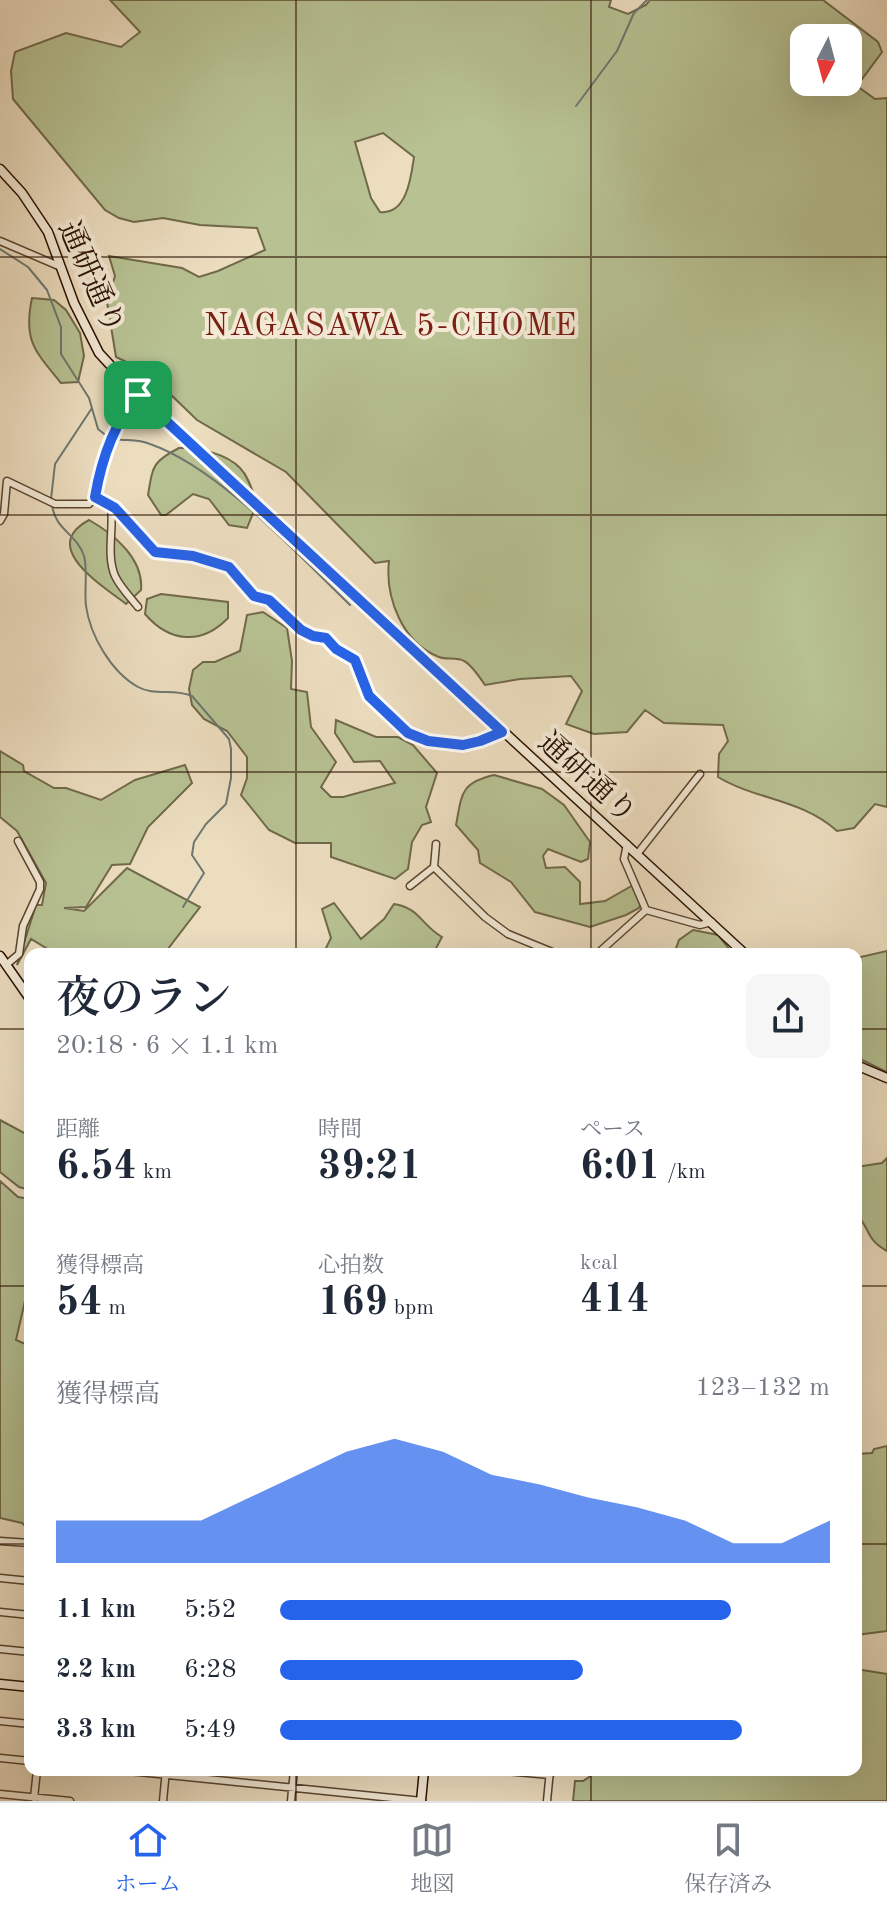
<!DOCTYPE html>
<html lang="ja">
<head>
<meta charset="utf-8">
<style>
  body { margin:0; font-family:"Old Standard TT","Noto Serif JP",serif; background:#f6f6f7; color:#1f2937; height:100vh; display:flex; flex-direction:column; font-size:30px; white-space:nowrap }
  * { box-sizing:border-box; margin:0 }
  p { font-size:26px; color:#747a83 }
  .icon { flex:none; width:44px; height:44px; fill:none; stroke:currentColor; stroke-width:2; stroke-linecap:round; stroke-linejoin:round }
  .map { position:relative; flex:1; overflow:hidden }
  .drawer { position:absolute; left:24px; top:948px; width:838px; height:828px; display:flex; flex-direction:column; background:#fff; border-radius:16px; box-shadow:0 8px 32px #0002 }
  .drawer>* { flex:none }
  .needle { width:52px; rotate:186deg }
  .tools { position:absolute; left:790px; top:24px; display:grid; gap:16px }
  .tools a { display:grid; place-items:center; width:72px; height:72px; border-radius:16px; background:#fff; box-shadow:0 8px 32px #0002; font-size:40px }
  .pin { position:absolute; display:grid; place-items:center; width:68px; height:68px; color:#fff; margin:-34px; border-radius:16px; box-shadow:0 4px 12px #0006 }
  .round { display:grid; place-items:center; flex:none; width:84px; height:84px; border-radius:16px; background:#f6f6f7 }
  .head { display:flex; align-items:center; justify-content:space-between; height:136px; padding:0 32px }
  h1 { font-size:44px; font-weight:600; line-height:60px }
  .metrics { display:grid; grid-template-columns:repeat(3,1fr); gap:12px; height:136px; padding:8px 32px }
  .metrics div { display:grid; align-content:center }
  .metrics b { font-size:40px; font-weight:600 }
  .metrics small { font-size:22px; font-weight:400 }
  .metrics p { font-size:22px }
  .chart { height:224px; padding:16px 32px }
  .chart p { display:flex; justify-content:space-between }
  .chart svg { width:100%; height:144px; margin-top:8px; fill:#2563eb; opacity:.7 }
  ul { padding:0 32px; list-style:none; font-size:26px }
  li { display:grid; grid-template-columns:128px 96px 1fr; align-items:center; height:60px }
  li i { height:20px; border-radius:10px; background:#2563eb }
  .tab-bar { display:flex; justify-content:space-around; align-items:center; height:112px; border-top:2px solid #e0e1e3; background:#fff; font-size:22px; color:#747a83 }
  .tab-bar a { display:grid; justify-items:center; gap:4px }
  .tab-bar .current { color:#2563eb }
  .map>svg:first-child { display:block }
</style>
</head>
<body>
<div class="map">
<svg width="887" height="1801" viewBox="0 0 887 1801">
  <rect width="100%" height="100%" fill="#ecddbf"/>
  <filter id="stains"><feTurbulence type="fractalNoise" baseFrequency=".0025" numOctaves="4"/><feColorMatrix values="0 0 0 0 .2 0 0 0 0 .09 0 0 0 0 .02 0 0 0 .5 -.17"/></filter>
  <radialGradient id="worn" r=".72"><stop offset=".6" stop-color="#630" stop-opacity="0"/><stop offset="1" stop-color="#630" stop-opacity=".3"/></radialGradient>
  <path fill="#b7c192" stroke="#70694a" stroke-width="2" fill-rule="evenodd" d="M110 0H611L609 7 628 14 646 5 650 0H823L878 42 882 52 857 86 875 99 887 98V807L875 804 854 828 837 831C802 799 756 800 718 777L719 754 728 741 723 725 664 723 645 710 627 732 594 734 566 724 582 691 571 676 520 679 485 685C480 678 472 665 464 661 457 657 446 660 439 657 402 643 385 597 389 561L375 563 286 472 197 420 166 390 158 377 116 357 107 302 115 276 109 256 182 268 199 277 218 271 265 250 257 228 200 225 163 218 134 222 119 218 105 210 13 99 11 71 15 52 66 33 121 47 140 32ZM804 38H848V82H804ZM383 133 414 157C411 177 407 215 380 212L371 198 355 142Z
    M32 298 54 300 66 310 80 333 84 356 78 382 61 383C35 351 23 341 32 298Z
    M179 448C198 447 227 454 240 468 249 477 252 491 257 503L247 528 229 525 209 499 193 494 166 515H161L148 495C153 466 152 462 179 448Z
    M89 520C114 534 144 559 141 590L126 604C103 586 38 547 89 520Z
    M161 594 228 602V618C201 646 169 642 145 614L147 599Z
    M263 612 287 628 292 661 291 689 307 692 311 727 336 762 321 787 331 797H343L395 783 380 761 354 762 335 733 336 720 376 737H398L413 745 437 773 426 807 431 822 422 825 412 842 408 869 395 879 331 857V843H295L269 830 241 795 247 778V757L227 731 204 719 192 705 189 689 193 670 203 662H215L240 651 247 615Z
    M0 751 23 765 24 771 54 788H66L101 800 135 780 185 765 192 783 148 827 130 864 112 865 86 907 64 908 84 911 127 868 200 907 164 954H56L31 939 17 965 36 905H42L46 883 17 831 0 817Z
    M494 775 542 789 564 805 590 842 588 859 581 862 548 849 543 856 546 868 565 867 580 882V904L605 901 635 884 644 896 639 908 626 915 590 927 535 912 511 882 480 863 478 850 456 825C462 794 460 783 494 775Z
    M334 903 361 939 384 919 394 904C420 908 421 925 442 937L433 954H323L331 938 322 909Z
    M693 930 718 935 733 954H674L679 940Z
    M887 951V1072L856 1057V958Z
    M0 1120 30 1136V1190L19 1187 0 1172Z
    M887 1158V1251C865 1239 871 1229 856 1214V1167L882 1163Z
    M0 1181 18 1197 30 1199V1279L16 1340 30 1346V1531L22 1523 0 1518Z
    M887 1446V1631L856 1635V1454L872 1453 874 1449Z
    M856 1669 887 1674V1801H573L575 1781H583L600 1770H856Z"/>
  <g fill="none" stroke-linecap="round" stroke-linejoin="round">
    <path stroke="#6d776f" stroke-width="2" d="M576 106 617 51 634 13 647 0
      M0 249 28 267 47 290 61 327V354L89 398 98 429 108 437
      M115 439C127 441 138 439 150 444 219 468 297 554 350 605
      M51 499 55 464 92 408
      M52 505C55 530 77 534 84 556 88 571 84 590 86 606 90 635 111 672 138 687 154 696 175 688 192 696L229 739 231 749V778L226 804 206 824 194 842 192 855 204 873 183 907"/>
    <g stroke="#5a4430" stroke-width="9">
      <path id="street" d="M0 241 61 267
        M95 497C102 462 114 423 138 395
        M111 506C114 528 106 555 115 576 120 587 131 598 138 607
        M0 521 4 514 7 481 55 504H89L95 497 115 508 155 552 193 556 229 567 254 596 269 600 301 630 313 636 326 638 336 649 355 660 369 696 408 733 428 741 463 745 480 741 502 732
        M627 844 624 859 646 910 700 925 712 922
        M638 853 700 774
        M434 867 485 917 508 934 557 954
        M410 886 434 867 436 844
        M597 954 646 910
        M6 965 19 954 23 926 40 889V882L18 841
        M0 1541 30 1543
        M0 1578 30 1581
        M0 1612 30 1615
        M0 1649 30 1652
        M0 1721 30 1724
        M0 1758 30 1761
        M119 1770 422 1801
        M494 1770 550 1775
        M0 1794 70 1801
        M34 1798 37 1770
        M163 1801 166 1770
        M291 1801 294 1770
        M547 1801 550 1770"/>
    </g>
    <g stroke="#2a1101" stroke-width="11">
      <path id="secondary" d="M0 169 22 193 48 232 74 303 99 353 138 395 745 954
        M0 956 30 999
        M856 1065 887 1078
        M0 1684 30 1687
        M421 1801 424 1770"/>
    </g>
    <use href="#street" stroke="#f3e9d5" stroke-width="6"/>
    <use href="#secondary" stroke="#f3e9d5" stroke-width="8"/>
  </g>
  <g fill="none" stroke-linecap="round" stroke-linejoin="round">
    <g stroke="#fff" stroke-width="16">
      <path id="route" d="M138 395 502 732 480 741 463 745 428 741 408 733 369 696 355 660 336 649 326 638 313 636 301 630 269 600 254 596 229 567 193 556 155 552 115 508 95 497C101 462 114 423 138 395Z"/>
    </g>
    <use href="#route" stroke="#2563eb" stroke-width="10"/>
  </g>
  <path fill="none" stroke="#2a1101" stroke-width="2" stroke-opacity="0.55" d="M296 0V954M591 0V954M0 257H887M0 515H887M0 772H887M0 1029H30M856 1029H887M0 1286H30M856 1286H887M0 1544H30M856 1544H887M296 1770V1801M591 1770V1801"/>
  <g text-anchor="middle" stroke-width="8" stroke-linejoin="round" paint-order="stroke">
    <g font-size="30" fill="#2a1101" stroke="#f3e9d5">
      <text transform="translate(92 277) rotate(66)" y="10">通研通り</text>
      <text transform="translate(588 777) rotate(42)" y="10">通研通り</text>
    </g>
    <g font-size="32" letter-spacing="2" fill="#7a1f14" stroke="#f3e9d5">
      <text x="391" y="335">NAGASAWA 5-CHOME</text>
    </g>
  </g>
  <rect width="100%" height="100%" filter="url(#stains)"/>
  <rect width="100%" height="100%" fill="url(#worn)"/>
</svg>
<div class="tools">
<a><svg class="needle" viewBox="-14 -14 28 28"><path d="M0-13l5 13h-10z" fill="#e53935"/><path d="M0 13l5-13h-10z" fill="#747a83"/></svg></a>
</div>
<div class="pin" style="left:138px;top:395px;background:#1e9e55"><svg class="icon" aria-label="arrive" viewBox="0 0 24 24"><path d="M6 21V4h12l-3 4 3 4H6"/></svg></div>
<section class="drawer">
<div class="head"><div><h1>夜のラン</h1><p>20:18 · 6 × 1.1 km</p></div><a class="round"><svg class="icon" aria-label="share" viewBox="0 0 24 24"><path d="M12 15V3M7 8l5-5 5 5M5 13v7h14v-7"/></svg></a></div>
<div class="metrics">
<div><p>距離</p><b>6.54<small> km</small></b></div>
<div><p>時間</p><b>39:21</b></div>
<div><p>ペース</p><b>6:01<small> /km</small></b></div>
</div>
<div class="metrics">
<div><p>獲得標高</p><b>54<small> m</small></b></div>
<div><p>心拍数</p><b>169<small> bpm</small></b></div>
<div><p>kcal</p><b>414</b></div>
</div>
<div class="chart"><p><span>獲得標高</span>123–132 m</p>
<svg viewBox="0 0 160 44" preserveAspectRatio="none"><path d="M0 44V31L10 31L20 31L30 31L40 24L50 17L60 10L70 6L80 10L90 17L100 20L110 24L120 27L130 31L140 38L150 38L160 31V44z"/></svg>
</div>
<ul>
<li><b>1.1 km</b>5:52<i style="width:82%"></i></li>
<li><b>2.2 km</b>6:28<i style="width:55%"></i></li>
<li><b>3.3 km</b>5:49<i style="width:84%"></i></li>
</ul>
</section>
</div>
<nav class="tab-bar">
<a class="current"><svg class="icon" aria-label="home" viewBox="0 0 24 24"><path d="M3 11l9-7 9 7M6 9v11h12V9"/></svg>ホーム</a>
<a><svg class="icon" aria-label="map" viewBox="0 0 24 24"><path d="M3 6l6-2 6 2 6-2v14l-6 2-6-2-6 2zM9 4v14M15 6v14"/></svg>地図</a>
<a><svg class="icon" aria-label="saved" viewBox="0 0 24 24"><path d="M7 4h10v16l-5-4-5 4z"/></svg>保存済み</a>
</nav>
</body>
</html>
